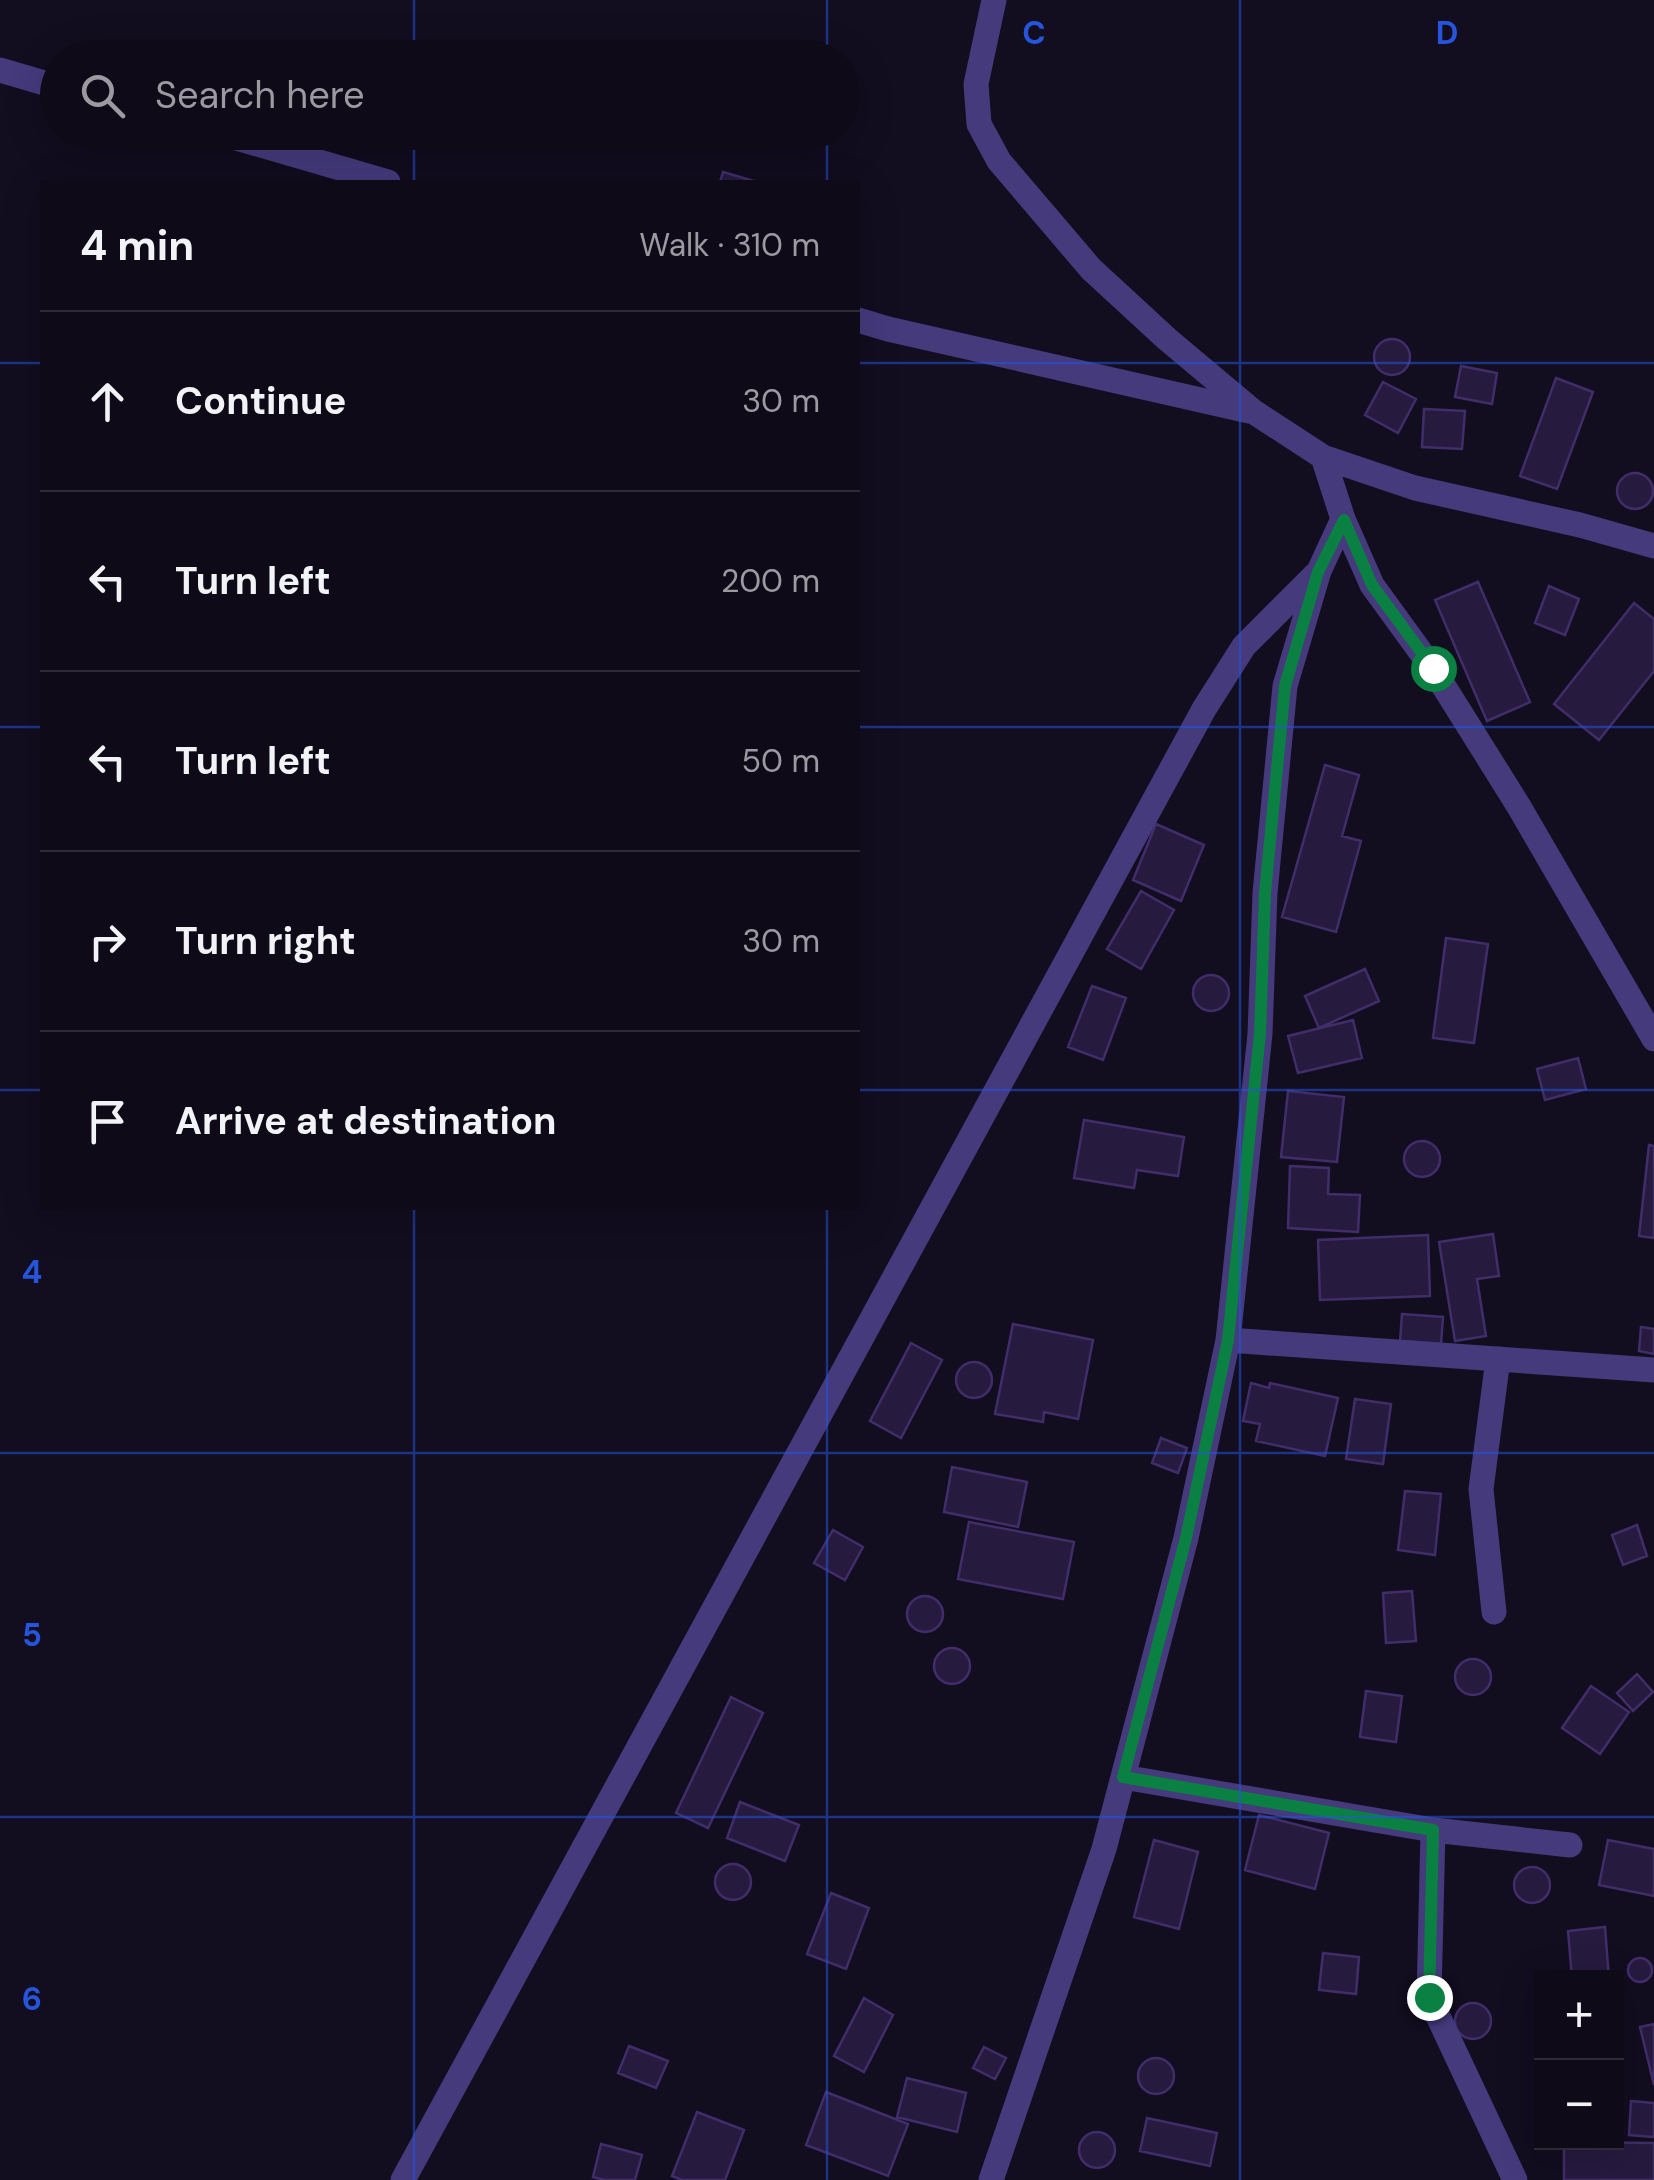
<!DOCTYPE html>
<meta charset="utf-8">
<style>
:root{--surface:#0e0a17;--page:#171320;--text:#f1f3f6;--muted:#9b9aa1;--line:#2e2b36}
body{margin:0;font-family:"DM Sans",sans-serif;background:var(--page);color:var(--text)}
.controls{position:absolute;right:30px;bottom:30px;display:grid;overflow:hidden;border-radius:0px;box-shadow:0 10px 40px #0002}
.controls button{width:90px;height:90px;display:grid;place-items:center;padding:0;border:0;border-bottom:2px solid var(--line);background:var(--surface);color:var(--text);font:50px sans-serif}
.stop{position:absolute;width:30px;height:30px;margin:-22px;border:8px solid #0b8043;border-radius:50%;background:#fff}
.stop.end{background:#0b8043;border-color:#fff;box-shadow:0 2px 10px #0008}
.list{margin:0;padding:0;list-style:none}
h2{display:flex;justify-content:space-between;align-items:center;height:130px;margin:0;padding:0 40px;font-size:42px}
h2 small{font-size:32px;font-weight:400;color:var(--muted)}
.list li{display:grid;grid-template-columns:65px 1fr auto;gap:30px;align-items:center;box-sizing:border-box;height:180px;padding:0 40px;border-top:2px solid var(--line)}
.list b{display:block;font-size:38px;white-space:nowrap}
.list em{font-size:32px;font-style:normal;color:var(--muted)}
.icon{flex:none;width:55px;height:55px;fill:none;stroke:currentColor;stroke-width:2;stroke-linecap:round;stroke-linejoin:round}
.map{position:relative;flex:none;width:1654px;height:2180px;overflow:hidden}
.search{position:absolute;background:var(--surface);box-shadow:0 10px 40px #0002;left:40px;top:40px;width:820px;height:110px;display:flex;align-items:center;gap:25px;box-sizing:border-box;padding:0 35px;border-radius:55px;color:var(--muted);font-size:38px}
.panel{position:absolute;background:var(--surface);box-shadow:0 10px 40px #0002;left:40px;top:180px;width:820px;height:1030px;border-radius:0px}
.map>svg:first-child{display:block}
.building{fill:#261a3f;stroke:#402d6a;stroke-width:2.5}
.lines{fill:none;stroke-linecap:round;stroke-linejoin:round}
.minor{stroke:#443a7c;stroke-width:25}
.route{stroke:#0b8043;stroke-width:12}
.grid{fill:none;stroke:#2654da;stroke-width:2.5;stroke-opacity:0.55}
.grid-label{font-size:32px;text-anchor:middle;font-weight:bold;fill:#2654da;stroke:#120d1f;stroke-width:9;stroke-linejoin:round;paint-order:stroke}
</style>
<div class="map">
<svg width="1654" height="2180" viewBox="0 0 1654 2180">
<rect width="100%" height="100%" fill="#120d1f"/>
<path class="building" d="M723 172 757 182H720Z
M1374 357a18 18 0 1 1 36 0a18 18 0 1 1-36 0Z
M1461 366 1497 373 1492 404 1455 397Z
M1556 378 1593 392 1557 489 1520 476Z
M1383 382 1416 399 1398 433 1365 415Z
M1424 409 1465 411 1462 449 1422 447Z
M1617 491a18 18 0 1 1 36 0a18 18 0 1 1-36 0Z
M1478 582 1530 702 1487 721 1435 600Z
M1549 586 1579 599 1565 635 1535 623Z
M1634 603 1654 619V671L1599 740 1554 704Z
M1325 765 1359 775 1342 836 1361 841 1336 932 1282 917Z
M1156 824 1204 845 1181 901 1133 880Z
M1141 891 1174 910 1141 969 1107 949Z
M1446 938 1488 944 1474 1043 1433 1038Z
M1365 969 1379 1001 1319 1028 1305 996Z
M1193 993a18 18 0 1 1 36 0a18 18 0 1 1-36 0Z
M1092 986 1126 998 1103 1060 1068 1047Z
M1353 1020 1362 1058 1298 1073 1288 1036Z
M1578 1058 1586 1089 1545 1100 1537 1069Z
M1288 1091 1344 1097 1337 1162 1281 1157Z
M1084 1120 1184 1137 1178 1176 1137 1170 1134 1188 1074 1178Z
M1404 1159a18 18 0 1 1 36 0a18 18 0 1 1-36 0Z
M1649 1145 1654 1146V1238L1639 1236Z
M1290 1166 1329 1168 1328 1194 1360 1195 1358 1232 1288 1228Z
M1493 1234 1499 1276 1477 1279 1486 1336 1455 1341 1439 1242Z
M1428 1235 1430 1296 1320 1300 1318 1240Z
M1402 1314 1443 1317 1441 1344 1400 1341Z
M1013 1324 1093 1340 1078 1419 1044 1412 1043 1422 995 1414Z
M1641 1327 1654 1329V1354L1639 1351Z
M911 1343 942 1360 901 1438 870 1421Z
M956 1380a18 18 0 1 1 36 0a18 18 0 1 1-36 0Z
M1251 1383 1269 1388 1270 1383 1338 1398 1325 1456 1256 1441 1260 1424 1243 1421Z
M1355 1399 1391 1404 1383 1464 1346 1459Z
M1161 1438 1187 1448 1178 1473 1152 1463Z
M952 1467 1027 1482 1018 1527 944 1512Z
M1405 1491 1441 1494 1435 1555 1398 1550Z
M969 1522 1074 1542 1063 1599 958 1579Z
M1637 1525 1647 1556 1623 1565 1612 1535Z
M833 1530 863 1547 845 1580 814 1563Z
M1412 1591 1416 1641 1386 1643 1383 1593Z
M907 1614a18 18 0 1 1 36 0a18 18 0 1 1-36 0Z
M934 1666a18 18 0 1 1 36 0a18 18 0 1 1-36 0Z
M1455 1677a18 18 0 1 1 36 0a18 18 0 1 1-36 0Z
M1637 1674 1653 1692 1633 1711 1617 1693Z
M1591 1686 1629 1712 1600 1754 1562 1728Z
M1366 1691 1402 1696 1396 1742 1360 1737Z
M731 1697 763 1713 708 1828 676 1813Z
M740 1802 799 1825 785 1861 727 1838Z
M1259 1815 1329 1833 1315 1889 1245 1870Z
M1154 1840 1198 1852 1179 1929 1134 1917Z
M1608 1840 1654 1849V1896L1599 1885Z
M715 1882a18 18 0 1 1 36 0a18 18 0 1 1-36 0Z
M1514 1885a18 18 0 1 1 36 0a18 18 0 1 1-36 0Z
M831 1893 869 1908 846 1969 807 1954Z
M1605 1927 1609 1978H1572L1568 1931Z
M1323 1953 1359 1957 1356 1994 1319 1990Z
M1628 1970a12 12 0 1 1 24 0a12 12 0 1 1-24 0Z
M864 1998 893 2015 864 2072 834 2056Z
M1455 2021a18 18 0 1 1 36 0a18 18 0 1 1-36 0Z
M1654 2024V2085L1640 2027Z
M629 2046 668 2061 656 2088 618 2073Z
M984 2047 1006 2058 995 2079 973 2068Z
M1138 2076a18 18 0 1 1 36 0a18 18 0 1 1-36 0Z
M907 2078 966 2093 957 2132 897 2117Z
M826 2092 908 2124 888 2176 806 2145Z
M1631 2101 1654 2103V2137L1629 2135Z
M697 2112 744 2130 725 2180H682L672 2176Z
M1147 2118 1217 2133 1210 2166 1140 2151Z
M1079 2150a18 18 0 1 1 36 0a18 18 0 1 1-36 0Z
M1564 2142 1654 2143V2180H1564Z
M601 2144 642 2155 635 2180H604L593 2177Z"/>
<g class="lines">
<path class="minor" d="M994 0 976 84 979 124 999 161 1091 269 1167 339 1254 412 1323 457 1415 488 1580 525 1654 546
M0 70 58 87
M216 132 388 182
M858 320 888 329 1249 411
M1323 457 1343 519 1372 585 1433 669 1518 805 1654 1039
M1228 1340 1654 1370
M1494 1612 1481 1489 1498 1359
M1123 1777 1433 1830 1570 1845
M1433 1830 1429 1997 1515 2180
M403 2180 1204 709 1244 646 1319 571
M991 2180 1104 1849 1186 1538 1228 1340 1260 1034 1265 893 1285 686 1319 571 1343 519"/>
</g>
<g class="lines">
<path class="route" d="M1429 1997 1433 1830 1123 1777 1186 1538 1228 1340 1260 1034 1265 893 1285 686 1318 572 1344 520 1372 585 1433 668"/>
</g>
<path class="grid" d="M414 0V58M827 0V58M1240 0V2180M414 132V182M827 132V182M0 363H42M858 363H1654M0 727H42M858 727H1654M0 1090H42M858 1090H1654M414 1208V2180M827 1208V2180M0 1453H1654M0 1817H1654"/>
<g class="grid-label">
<text x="1034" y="44">C</text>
<text x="1447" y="44">D</text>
<text x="32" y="1283">4</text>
<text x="32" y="1646">5</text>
<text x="32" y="2010">6</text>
</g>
</svg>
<div class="controls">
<button>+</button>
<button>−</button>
</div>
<div class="stop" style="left:1433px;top:668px"></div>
<div class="stop end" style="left:1429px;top:1997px"></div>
<div class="search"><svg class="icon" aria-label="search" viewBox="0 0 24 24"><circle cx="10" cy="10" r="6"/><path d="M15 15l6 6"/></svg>Search here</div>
<section class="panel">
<h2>4 min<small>Walk · 310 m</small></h2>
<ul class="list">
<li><svg class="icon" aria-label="ahead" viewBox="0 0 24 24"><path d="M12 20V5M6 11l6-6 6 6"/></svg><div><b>Continue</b></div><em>30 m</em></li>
<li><svg class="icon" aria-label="left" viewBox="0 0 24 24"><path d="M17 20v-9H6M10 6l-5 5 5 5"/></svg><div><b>Turn left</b></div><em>200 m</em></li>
<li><svg class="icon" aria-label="left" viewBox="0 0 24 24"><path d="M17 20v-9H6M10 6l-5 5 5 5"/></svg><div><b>Turn left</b></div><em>50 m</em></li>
<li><svg class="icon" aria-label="right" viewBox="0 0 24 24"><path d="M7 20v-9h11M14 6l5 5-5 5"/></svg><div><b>Turn right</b></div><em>30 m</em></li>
<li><svg class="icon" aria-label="arrive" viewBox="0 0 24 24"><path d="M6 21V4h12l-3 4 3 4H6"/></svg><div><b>Arrive at destination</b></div></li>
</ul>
</section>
</div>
